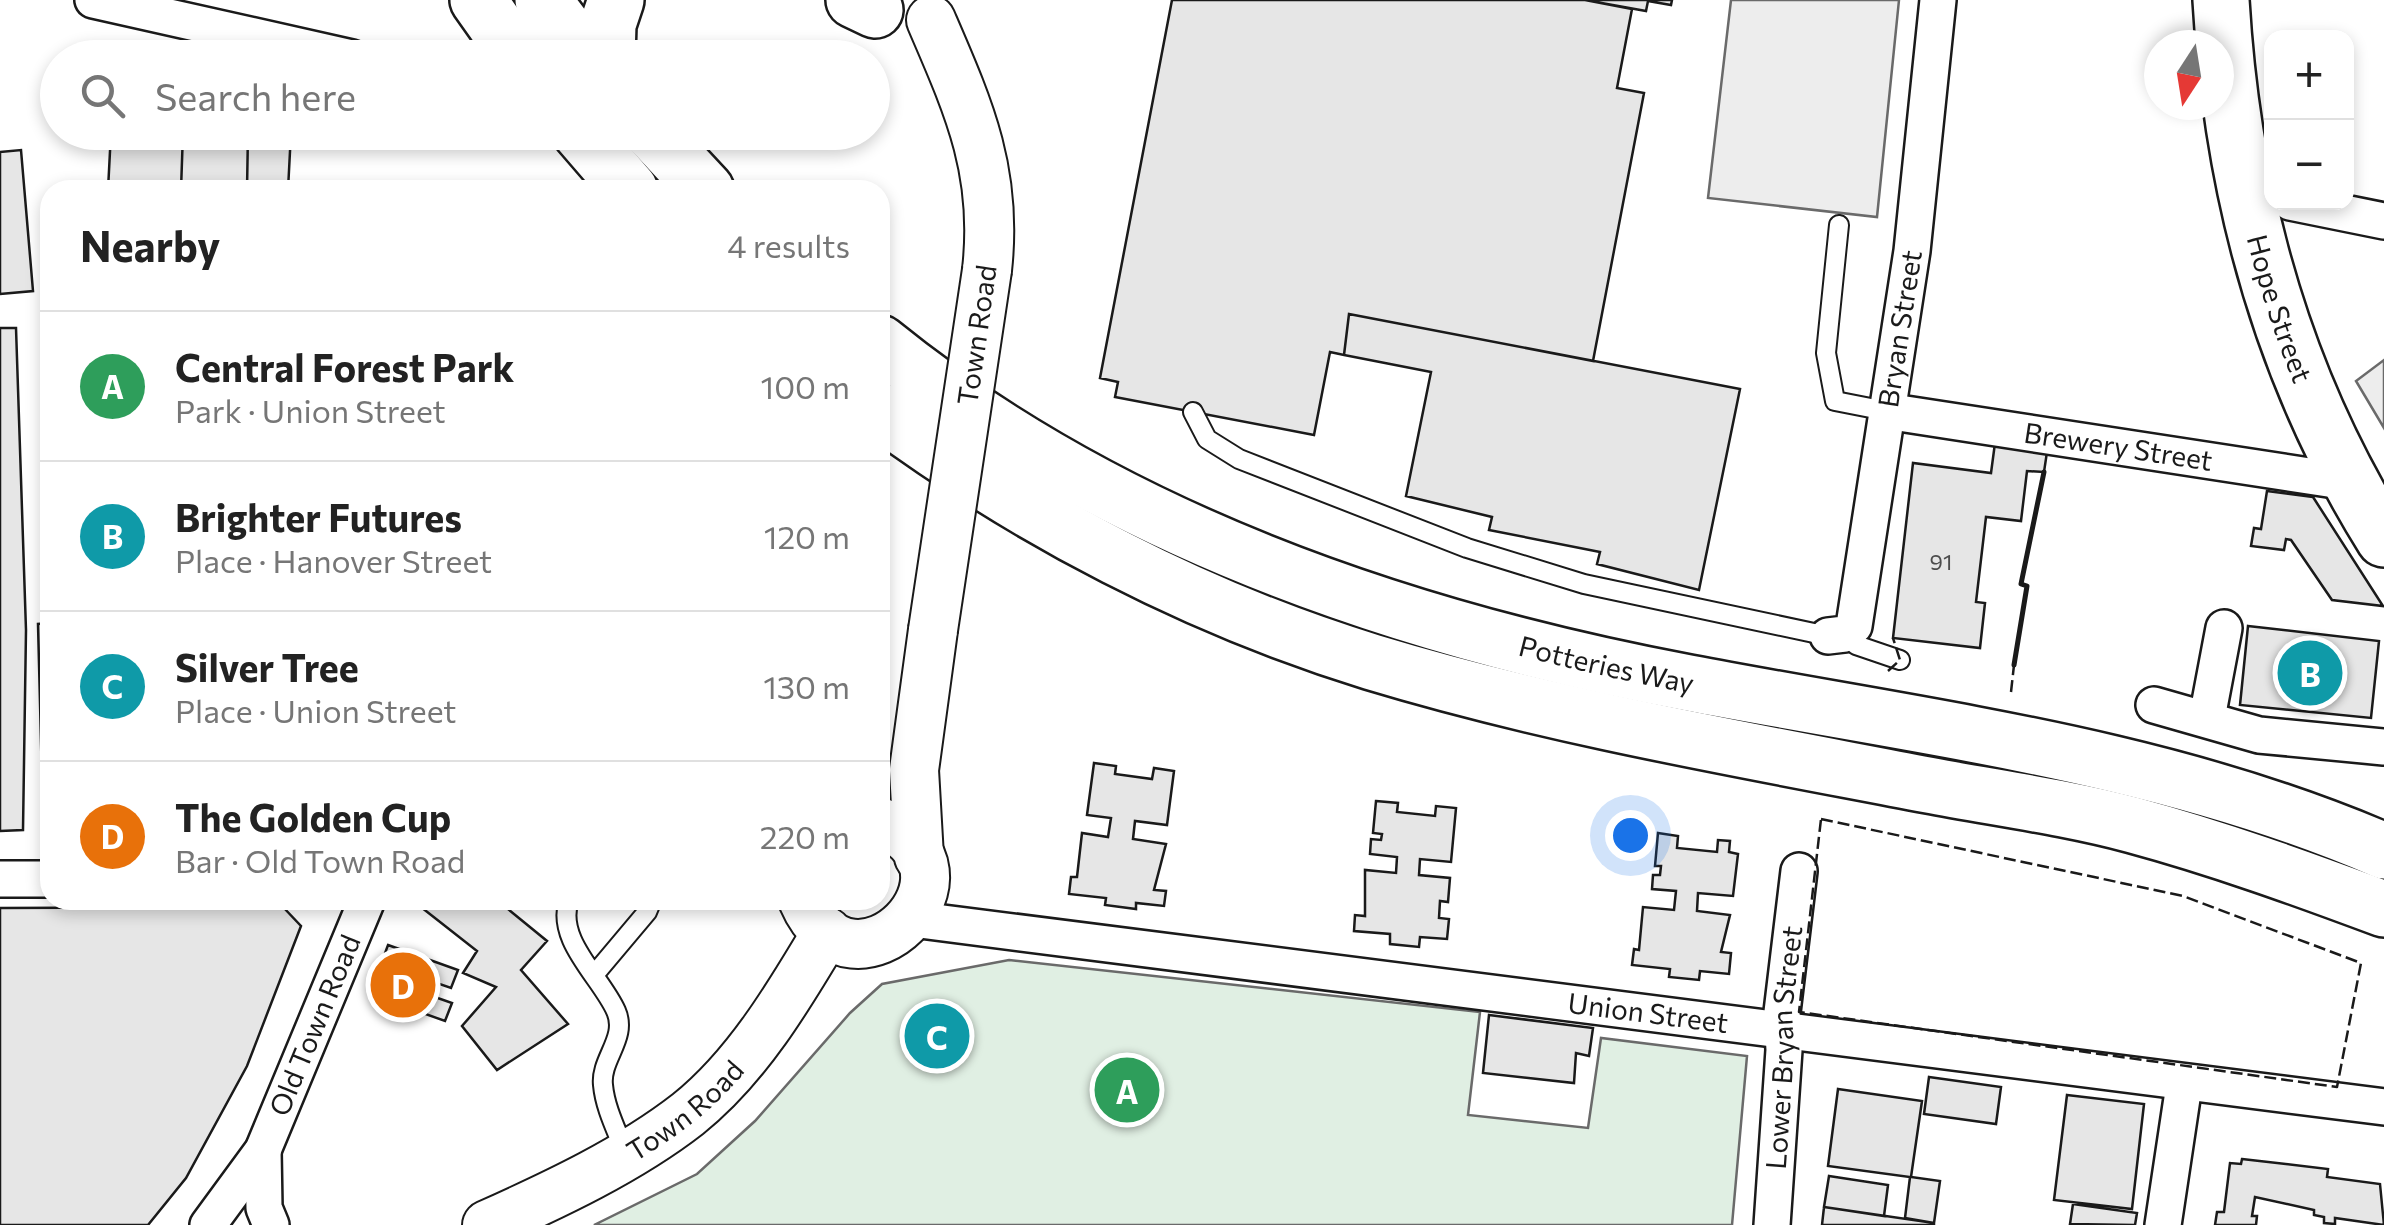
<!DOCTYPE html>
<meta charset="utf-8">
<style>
:root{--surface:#fff;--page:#f2f2f2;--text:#222;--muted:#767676;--line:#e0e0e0;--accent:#c62828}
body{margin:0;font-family:Commissioner,sans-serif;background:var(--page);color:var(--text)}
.controls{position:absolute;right:30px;top:30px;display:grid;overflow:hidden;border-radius:20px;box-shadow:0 5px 15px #0003}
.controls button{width:90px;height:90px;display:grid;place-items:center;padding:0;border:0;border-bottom:2px solid var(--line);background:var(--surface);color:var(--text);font:50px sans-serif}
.compass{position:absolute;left:2144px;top:30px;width:90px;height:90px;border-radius:50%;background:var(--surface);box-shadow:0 5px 15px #0003;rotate:192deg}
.you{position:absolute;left:1630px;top:835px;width:35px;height:35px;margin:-25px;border:8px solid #fff;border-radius:50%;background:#1a73e8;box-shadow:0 0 0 15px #1a73e833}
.badge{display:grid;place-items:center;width:65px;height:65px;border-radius:50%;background:var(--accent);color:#fff;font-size:32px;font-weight:700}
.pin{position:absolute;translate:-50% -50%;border:5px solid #fff;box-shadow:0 2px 10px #0006}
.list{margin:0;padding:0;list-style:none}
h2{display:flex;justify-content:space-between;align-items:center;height:130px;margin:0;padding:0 40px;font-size:42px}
h2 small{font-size:32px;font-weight:400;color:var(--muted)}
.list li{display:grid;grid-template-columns:65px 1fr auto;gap:30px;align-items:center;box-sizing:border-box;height:150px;padding:0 40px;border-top:2px solid var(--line)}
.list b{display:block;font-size:38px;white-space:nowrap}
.list p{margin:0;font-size:32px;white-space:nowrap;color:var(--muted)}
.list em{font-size:32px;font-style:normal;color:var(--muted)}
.icon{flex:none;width:55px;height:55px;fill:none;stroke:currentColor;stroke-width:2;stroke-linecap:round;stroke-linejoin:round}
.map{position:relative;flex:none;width:2384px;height:1225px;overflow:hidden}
.search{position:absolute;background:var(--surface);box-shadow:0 5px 15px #0003;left:40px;top:40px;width:850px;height:110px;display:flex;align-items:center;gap:25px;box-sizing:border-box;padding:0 35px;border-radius:55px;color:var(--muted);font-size:38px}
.panel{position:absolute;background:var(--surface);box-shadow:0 5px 15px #0003;left:40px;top:180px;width:850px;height:730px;border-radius:30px}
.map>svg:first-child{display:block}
.green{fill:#e0efe3;stroke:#6a6a6a;stroke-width:2.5}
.parking{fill:#ededed;stroke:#6a6a6a;stroke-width:2.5}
.building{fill:#e6e6e6;stroke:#1a1a1a;stroke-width:2.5}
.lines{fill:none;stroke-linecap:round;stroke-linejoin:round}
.service-casing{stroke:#1a1a1a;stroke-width:22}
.minor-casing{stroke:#1a1a1a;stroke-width:40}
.secondary-casing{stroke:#1a1a1a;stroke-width:52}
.primary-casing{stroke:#1a1a1a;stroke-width:60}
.trunk-casing{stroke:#1a1a1a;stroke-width:60}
.service{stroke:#fff;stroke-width:18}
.minor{stroke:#fff;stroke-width:35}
.secondary{stroke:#fff;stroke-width:48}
.primary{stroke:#fff;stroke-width:55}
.trunk{stroke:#fff;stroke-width:55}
.secondary-bridge-casing{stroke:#1a1a1a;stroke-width:52;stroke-linecap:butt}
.secondary-bridge{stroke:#fff;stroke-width:48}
.fence{stroke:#1a1a1a;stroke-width:2.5;stroke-dasharray:12 5;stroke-linecap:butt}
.wall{stroke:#1a1a1a;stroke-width:5}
.labels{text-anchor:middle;stroke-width:8;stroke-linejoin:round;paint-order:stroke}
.number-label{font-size:22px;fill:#4d4d4d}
.street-label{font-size:28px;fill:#1a1a1a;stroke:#fff}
</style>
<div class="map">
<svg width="2384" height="1225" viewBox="0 0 2384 1225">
<rect width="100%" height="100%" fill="#fff"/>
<path class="green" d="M1009 960 1480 1012 1468 1115 1588 1128 1601 1038 1747 1056 1732 1225H594L697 1174 755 1121 850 1013 882 984Z"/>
<path class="parking" d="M1731 0H1899L1877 217 1708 198Z
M2384 360V428L2356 381Z"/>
<path class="building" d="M1172 0H1585L1632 9 1617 88 1644 93 1593 361 1349 314 1344 355 1330 352 1314 435 1115 397 1118 382 1100 378Z
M1585 0H1672L1671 5 1648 1 1646 11Z
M111 132H183L181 190H108Z
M183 132H248L247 190H181Z
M248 132H291L288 190H247Z
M21 150 33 291 0 294V152Z
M1349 314 1740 389 1699 590 1597 564 1600 552 1489 530 1492 517 1406 496 1431 372 1344 355Z
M0 328H16L26 630 23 830 0 831Z
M1995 443 2047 452 2044 472 2027 471 2021 521 1986 517 1976 602 1985 603 1980 648 1893 638 1913 463 1991 473Z
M2267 491 2313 497 2383 606 2332 600 2291 540 2286 539 2284 550 2251 546 2254 528 2261 529Z
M50 623V781H42L38 624Z
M2248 626 2379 641 2371 718 2240 705Z
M1094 763 1116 766 1115 774 1152 779 1154 768 1174 771 1167 825 1135 821 1133 839 1166 844 1154 890 1166 891 1164 906 1136 903V909L1105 905 1106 898 1069 894 1071 877H1077L1082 833 1108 837 1111 818 1087 815Z
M1376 801 1398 803 1397 812 1435 816 1436 806 1456 808 1451 862 1420 859 1419 875 1450 878 1448 902 1440 901 1439 918 1449 919 1447 939 1420 937 1419 947 1390 944V934L1354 931 1355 915 1365 916V870L1396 873 1397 857 1370 854 1371 839 1381 840 1382 834 1373 833Z
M1658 833 1678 836 1677 848 1717 852 1718 840 1730 841 1729 852 1738 854 1733 896 1698 893 1697 911 1730 915 1721 952 1731 953 1729 974 1700 971 1699 980 1669 977 1670 969 1632 965 1634 949 1639 950 1643 907 1674 910 1676 891 1652 889 1653 875H1660L1661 866H1655Z
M412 900H497L547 941 521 970 568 1024 497 1070 462 1026 496 987 463 973 477 951Z
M283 907 301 926 247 1066 186 1178 148 1225H0V908Z
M388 945 458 970 451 988 434 982 429 995 452 1003 445 1021 370 994Z
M1489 1015 1593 1028 1589 1056 1576 1053 1574 1083 1483 1073Z
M1929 1077 2001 1087 1996 1124 1924 1114Z
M1838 1089 1922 1101 1911 1177 1940 1181 1934 1223 1905 1218 1910 1177 1828 1166Z
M2067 1095 2144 1104 2132 1209 2054 1200Z
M2242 1159 2328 1169 2327 1177 2380 1184 2384 1225 2335 1218V1224L2324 1223V1217L2314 1215V1210L2255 1197 2252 1216H2257L2256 1225H2215L2217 1212H2224L2230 1163 2241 1164Z
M1829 1176 1888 1185 1884 1216 1824 1207Z
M2073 1204 2137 1213 2135 1225 2070 1224Z
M1824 1207 1934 1223V1225H1822Z"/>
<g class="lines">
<defs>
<path id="service" d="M1839 225 1826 353 1835 401 1886 411
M1193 412 1207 439 1239 459 1467 548 1584 584 1828 636
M1845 634 1856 645 1900 660
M569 900C555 940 601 977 616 1011 628 1038 600 1059 603 1085 605 1108 617 1131 625 1152
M594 975 647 912 652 900"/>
<g id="minor">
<path d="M93 0 352 58"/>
<path d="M2290 202 2384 221"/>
<path id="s1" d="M1886 411 2348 482"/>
<path id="s2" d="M1828 636 1845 634 1854 626 1912 251 1938 0"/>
<path d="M2154 705 2259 735 2384 747"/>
<path d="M2207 718 2224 628"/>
<path d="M0 879H50"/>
<path id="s3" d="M912 919 2384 1107"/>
<path d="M263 1150 264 1208 271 1225"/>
<path id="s4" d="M208 1225 263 1150 367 900"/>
<path id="s5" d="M1772 1225 1784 1050 1782 1012 1799 871"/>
<path d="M2163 1225 2184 1085"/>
</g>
<g id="secondary">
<path d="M931 20C969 108 998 172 987 270"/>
<path d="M919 857 914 770 933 630"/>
<path d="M803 900C853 1016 998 871 880 822"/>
<path id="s6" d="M487 1225C554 1195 629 1160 688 1114 747 1067 789 996 827 932"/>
</g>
<g id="primary">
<path id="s7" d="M2221 0C2232 191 2282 376 2384 539"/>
</g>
<g id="trunk">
<path d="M478 0 519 58"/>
<path d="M543 0 587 58"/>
<path d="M854 0 875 10"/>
<path d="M607 58 608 24 616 0"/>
<path d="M580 132 630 190"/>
<path d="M652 132 706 190"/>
<path id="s8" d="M880 343C1108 528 1403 629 1689 683 1924 728 2162 755 2384 851"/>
<path d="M880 411C1028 520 1196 608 1372 662 1554 717 1741 749 1928 785 1996 798 2066 807 2133 825 2218 848 2301 878 2384 909"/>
</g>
</defs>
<use href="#service" class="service-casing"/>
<use href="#minor" class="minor-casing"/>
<use href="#secondary" class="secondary-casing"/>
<use href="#primary" class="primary-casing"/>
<use href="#trunk" class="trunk-casing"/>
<use href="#service" class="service"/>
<use href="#minor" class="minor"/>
<use href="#secondary" class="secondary"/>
<use href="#primary" class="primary"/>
<use href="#trunk" class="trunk"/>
<defs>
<path id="secondary-bridge" d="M933 630 987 270"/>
</defs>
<use href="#secondary-bridge" class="secondary-bridge-casing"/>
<use href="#secondary-bridge" class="secondary-bridge"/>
<path class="fence" d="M1888 671 1900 660 1893 638
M2011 692 2014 665
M1821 819 2183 896 2361 963 2337 1087 1799 1012Z"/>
<path class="wall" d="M2014 665 2027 586 2021 584 2044 472"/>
</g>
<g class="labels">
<g class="number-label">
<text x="1941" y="570">91</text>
</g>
<g class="street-label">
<text dy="10" stroke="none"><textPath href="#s7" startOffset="315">Hope Street</textPath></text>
<text dy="10" stroke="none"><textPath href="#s2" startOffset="330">Bryan Street</textPath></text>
<text transform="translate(977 335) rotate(-82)" y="10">Town Road</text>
<text dy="10" stroke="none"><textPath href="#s1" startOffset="235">Brewery Street</textPath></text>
<text dy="10" stroke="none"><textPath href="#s8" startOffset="802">Potteries Way</textPath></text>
<text dy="10" stroke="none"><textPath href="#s3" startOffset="742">Union Street</textPath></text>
<text dy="10" stroke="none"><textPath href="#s4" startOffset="228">Old Town Road</textPath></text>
<text dy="10" stroke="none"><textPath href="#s5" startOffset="178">Lower Bryan Street</textPath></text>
<text dy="10" stroke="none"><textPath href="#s6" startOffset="230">Town Road</textPath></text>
</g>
</g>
</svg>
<div class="controls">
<button>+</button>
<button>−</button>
</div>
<svg class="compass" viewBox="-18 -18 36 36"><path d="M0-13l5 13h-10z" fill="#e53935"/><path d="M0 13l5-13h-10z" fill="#767676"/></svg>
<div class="you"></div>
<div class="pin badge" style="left:1127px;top:1090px;background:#2e9e5b">A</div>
<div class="pin badge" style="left:2310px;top:673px;background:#0f9aa8">B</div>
<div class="pin badge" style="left:937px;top:1036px;background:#0f9aa8">C</div>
<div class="pin badge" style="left:403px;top:985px;background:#e8710a">D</div>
<div class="search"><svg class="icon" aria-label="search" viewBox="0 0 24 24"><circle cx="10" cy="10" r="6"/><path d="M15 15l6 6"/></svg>Search here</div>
<section class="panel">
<h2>Nearby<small>4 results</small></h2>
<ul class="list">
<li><span class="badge" style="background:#2e9e5b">A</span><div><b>Central Forest Park</b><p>Park · Union Street</p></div><em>100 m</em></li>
<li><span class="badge" style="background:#0f9aa8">B</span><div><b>Brighter Futures</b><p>Place · Hanover Street</p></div><em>120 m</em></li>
<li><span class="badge" style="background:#0f9aa8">C</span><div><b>Silver Tree</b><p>Place · Union Street</p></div><em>130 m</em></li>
<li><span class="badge" style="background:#e8710a">D</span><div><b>The Golden Cup</b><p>Bar · Old Town Road</p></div><em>220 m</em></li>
</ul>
</section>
</div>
